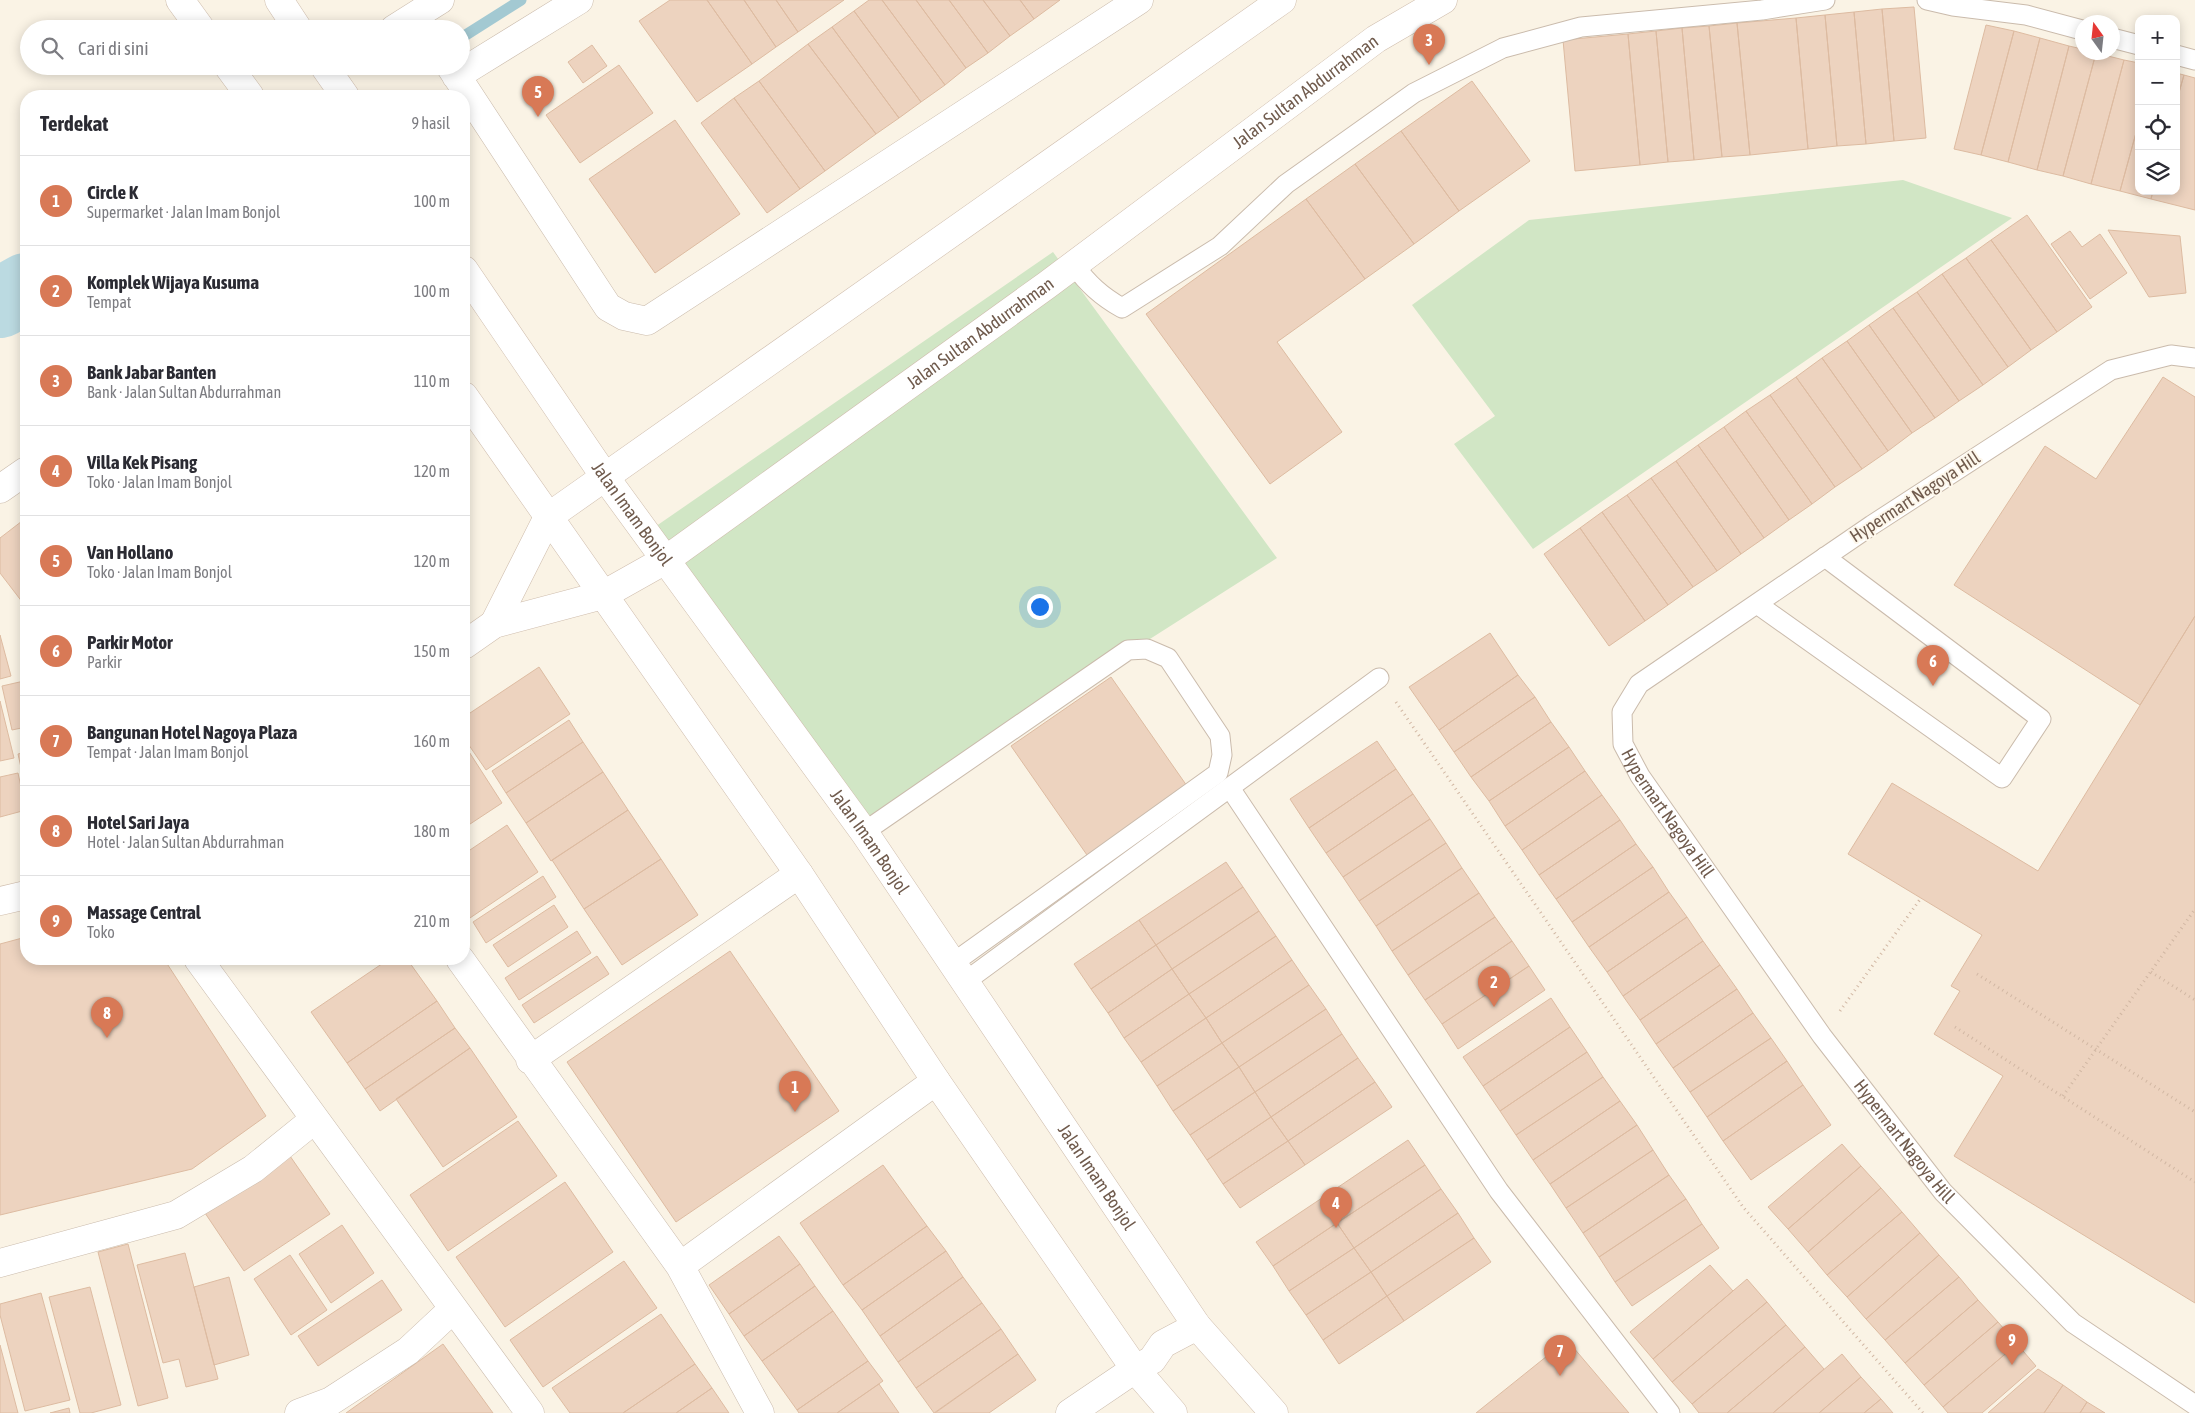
<!DOCTYPE html>
<html lang="id">
<meta charset="utf-8">
<style>
:root{--surface:#fff;--page:#f7f7f7;--text:#2b2b33;--muted:#7c7c81;--line:#e1e1e2;--accent:#d87956}
body{margin:0;font-family:"Asap Condensed",sans-serif;background:var(--page);color:var(--text)}
.controls{position:absolute;right:15px;top:15px;display:grid;overflow:hidden;border-radius:10px;box-shadow:0 2px 12px #0003}
.controls button{width:45px;height:45px;display:grid;place-items:center;padding:0;border:0;border-bottom:1px solid var(--line);background:var(--surface);color:var(--text);font:25px sans-serif}
.compass{position:absolute;left:2075px;top:15px;width:45px;height:45px;border-radius:50%;background:var(--surface);box-shadow:0 2px 12px #0003;rotate:345deg}
.you{position:absolute;left:1039px;top:606px;width:18px;height:18px;margin:-12px;border:4px solid #fff;border-radius:50%;background:#1a73e8;box-shadow:0 0 0 8px #1a73e833}
.badge{display:grid;place-items:center;width:32px;height:32px;border-radius:50%;background:var(--accent);color:#fff;font-size:16px;font-weight:700}
.pin{position:absolute;translate:-50% -41px;filter:drop-shadow(0 1px 2px #0008)}
.pin::after{content:'';position:absolute;top:26px;width:18px;height:15px;background:inherit;clip-path:polygon(0 0,100% 0,50% 100%)}
.list{margin:0;padding:0;list-style:none}
h2{display:flex;justify-content:space-between;align-items:center;height:65px;margin:0;padding:0 20px;font-size:21px}
h2 small{font-size:16px;font-weight:400;color:var(--muted)}
.list li{display:grid;grid-template-columns:32px 1fr auto;gap:15px;align-items:center;box-sizing:border-box;height:90px;padding:0 20px;border-top:1px solid var(--line)}
.list b{display:block;font-size:19px;white-space:nowrap}
.list p{margin:0;font-size:16px;white-space:nowrap;color:var(--muted)}
.list em{font-size:16px;font-style:normal;color:var(--muted)}
.icon{flex:none;width:28px;height:28px;fill:none;stroke:currentColor;stroke-width:2;stroke-linecap:round;stroke-linejoin:round}
.map{position:relative;flex:none;width:2195px;height:1413px;overflow:hidden}
.search{position:absolute;background:var(--surface);box-shadow:0 2px 12px #0003;left:20px;top:20px;width:450px;height:55px;display:flex;align-items:center;gap:12px;box-sizing:border-box;padding:0 18px;border-radius:28px;color:var(--muted);font-size:19px}
.panel{position:absolute;background:var(--surface);box-shadow:0 2px 12px #0003;left:20px;top:90px;width:450px;height:875px;border-radius:20px}
.map>svg:first-child{display:block}
.green{fill:#d1e6c5}
.lines{fill:none;stroke-linecap:round;stroke-linejoin:round}
.stream{stroke:#a3c9d2;stroke-width:11}
.river{stroke:#bbdae1;stroke-width:70}
.building{fill:#edd3bf;stroke:#ddbba1}
.lane-casing{stroke:#cabbac;stroke-width:21}
.street-casing{stroke:#cabbac;stroke-width:29}
.secondary-casing{stroke:#cfbdad;stroke-width:29}
.path{stroke:#d1b7a3;stroke-width:3;stroke-dasharray:1 4;stroke-linecap:butt}
.lane{stroke:#fff;stroke-width:19}
.street{stroke:#fff;stroke-width:28}
.secondary{stroke:#fff;stroke-width:28}
.labels{text-anchor:middle;stroke-width:4;stroke-linejoin:round;paint-order:stroke}
.street-label{font-size:18px;fill:#705b4d;stroke:#fdf7eb}
</style>
<div class="map">
<svg width="2195" height="1413" viewBox="0 0 2195 1413">
<rect width="100%" height="100%" fill="#faf3e5"/>
<path class="green" d="M1903 180 2012 218 1533 549 1454 444 1495 416 1412 305 1529 220Z
M1053 252 1277 558 867 819 649 531Z"/>
<g class="lines">
<path class="stream" d="M461 38 521 0"/>
<path class="river" d="M0 303 26 288"/>
</g>
<path class="building" d="M670 0H707L752 64 697 102 639 21Z
M707 0H744L776 47 752 64Z
M744 0H776L798 32 776 47Z
M776 0H844L798 32Z
M869 0H882L945 85 921 102 854 11Z
M882 0H916L966 68 945 85Z
M916 0H949L988 53 966 68Z
M949 0H983L1010 36 988 53Z
M983 0H1020L1034 19 1010 36Z
M1020 0H1060L1034 19Z
M1914 7 1926 138 1894 141 1882 9Z
M1882 9 1894 141 1866 144 1854 12Z
M854 11 921 102 899 118 832 27Z
M1854 12 1866 144 1837 146 1825 15Z
M1825 15 1837 146 1808 149 1796 18Z
M1796 18 1808 149 1750 155 1737 23Z
M1737 23 1750 155 1722 157 1709 26Z
M1986 25 2014 31 1981 155 1954 149Z
M1709 26 1722 157 1694 160 1682 28Z
M832 27 899 118 876 134 808 44Z
M1682 28 1694 160 1668 162 1656 31Z
M1656 31 1668 162 1640 165 1628 34Z
M2014 31 2040 38 2008 162 1981 155Z
M1628 34 1640 165 1575 171 1563 40Z
M2040 38 2069 46 2037 170 2008 162Z
M808 44 876 134 825 171 759 81Z
M592 45 607 66 583 83 568 62Z
M2069 46 2082 49V52L2096 53 2063 176 2037 170Z
M2096 53 2124 60 2091 184 2063 176Z
M2124 60 2139 63V122L2120 191 2091 184Z
M619 65 653 113 580 163 546 115Z
M2176 73 2184 75 2176 103Z
M2184 75 2195 78V210L2151 199 2153 191H2176V103Z
M759 81 825 171 800 189 734 98Z
M1472 81 1530 161 1459 211 1401 131Z
M734 98 800 189 767 213 701 123Z
M675 120 740 214 655 273 589 179Z
M2139 122V191H2153L2151 199 2120 191Z
M1401 131 1459 211 1414 244 1355 164Z
M1355 164 1414 244 1365 279 1306 199Z
M1306 199 1365 279 1277 342 1342 432 1270 484 1146 314Z
M2027 215 2092 307 2057 332 1991 240Z
M2108 230 2180 236 2186 293 2149 297Z
M2070 231 2082 247 2100 234 2127 273 2090 299 2051 244Z
M1991 240 2057 332 2031 350 1966 258Z
M1966 258 2031 350 2008 367 1942 274Z
M1942 274 2008 367 1983 385 1917 292Z
M1917 292 1983 385 1959 401 1893 308Z
M1893 308 1959 401 1935 418 1869 325Z
M1869 325 1935 418 1912 433 1847 341Z
M1847 341 1912 433 1888 451 1822 358Z
M1822 358 1888 451 1862 469 1796 377Z
M1796 377 1862 469 1835 487 1770 395Z
M2163 377 2195 397V616L2140 705 1954 585 2045 446 2096 479Z
M1770 395 1835 487 1812 504 1746 411Z
M1746 411 1812 504 1789 520 1724 427Z
M1724 427 1789 520 1764 538 1698 445Z
M1698 445 1764 538 1741 554 1676 461Z
M1676 461 1741 554 1717 571 1651 478Z
M1651 478 1717 571 1693 587 1627 495Z
M1627 495 1693 587 1668 605 1602 512Z
M1602 512 1668 605 1645 621 1580 528Z
M26 518V607L0 573V538Z
M1580 528 1645 621 1609 646 1544 554Z
M2195 616V1303L1954 1156 2003 1076 1934 1034 1960 991 1951 986 1982 935 1848 854 1892 783 2038 871Z
M1490 633 1518 675 1439 730 1409 687Z
M0 635 11 676 0 679Z
M539 667 570 714 486 770 464 738V717Z
M1518 675 1535 697 1454 752 1439 730Z
M1111 677 1187 786 1087 855 1011 746Z
M24 681 26 727 12 730 2 686Z
M1535 697 1551 722 1471 777 1454 752Z
M0 701 14 758 0 761Z
M569 720 583 742 506 793 492 771Z
M1551 722 1569 747 1489 801 1471 777Z
M1377 741 1396 769 1309 828 1290 799Z
M583 742 603 772 526 823 506 793Z
M464 744 502 803 464 828Z
M1569 747 1585 771 1505 826 1489 801Z
M26 752V790L18 754Z
M1396 769 1413 794 1326 853 1309 828Z
M1585 771 1602 795 1522 850 1505 826Z
M603 772 628 810 551 861 526 823Z
M18 773 26 810 0 817V777Z
M1413 794 1430 819 1343 877 1326 853Z
M1602 795 1620 820 1539 875 1522 850Z
M628 810 661 859 584 909 552 860Z
M1430 819 1446 843 1359 901 1343 877Z
M1620 820 1636 844 1556 899 1539 875Z
M507 825 538 872 464 922V854Z
M1446 843 1462 868 1376 926 1359 901Z
M1636 844 1653 867 1572 922 1556 899Z
M661 859 698 915 622 965 584 909Z
M1226 862 1243 887 1156 945 1139 920Z
M1653 867 1669 892 1589 947 1572 922Z
M1462 868 1479 893 1392 951 1376 926Z
M543 876 556 897 486 943 473 922Z
M1243 887 1259 911 1172 969 1156 945Z
M1669 892 1687 917 1607 972 1589 947Z
M1479 893 1495 917 1408 975 1392 951Z
M554 905 568 927 508 967 493 945Z
M1259 911 1276 936 1189 994 1172 969Z
M1495 917 1512 941 1425 1000 1408 975Z
M1687 917 1703 941 1623 996 1607 972Z
M1139 920 1156 945 1091 989 1074 964Z
M577 931 591 953 519 1000 505 978Z
M1276 936 1292 960 1206 1018 1189 994Z
M26 937V959H164L266 1116 192 1169 0 1215V944Z
M1512 941 1529 966 1442 1024 1425 1000Z
M1703 941 1720 965 1640 1020 1623 996Z
M1156 945 1172 969 1108 1013 1091 989Z
M730 951 839 1111 676 1222 567 1062Z
M597 956 609 974 534 1023 522 1005Z
M389 959H407L437 1001 347 1063 311 1012Z
M1292 960 1309 985 1222 1043 1206 1018Z
M1720 965 1737 989 1656 1044 1640 1020Z
M1529 966 1545 990 1458 1049 1442 1024Z
M1172 969 1189 994 1124 1038 1108 1013Z
M1309 985 1326 1009 1239 1067 1222 1043Z
M1737 989 1753 1013 1673 1068 1656 1044Z
M1189 994 1206 1018 1141 1062 1124 1038Z
M1551 998 1570 1027 1483 1086 1463 1057Z
M437 1001 455 1028 365 1089 347 1063Z
M1326 1009 1342 1034 1255 1092 1239 1067Z
M1753 1013 1771 1038 1690 1092 1673 1068Z
M1206 1018 1222 1043 1157 1086 1141 1062Z
M1570 1027 1587 1052 1500 1111 1483 1086Z
M455 1028 470 1048 380 1111 365 1089Z
M1342 1034 1358 1058 1271 1117 1255 1092Z
M1771 1038 1787 1061 1707 1117 1690 1092Z
M1222 1043 1239 1067 1173 1111 1157 1086Z
M470 1048 517 1117 443 1167 396 1099Z
M1587 1052 1603 1077 1516 1135 1500 1111Z
M1358 1058 1375 1082 1288 1141 1271 1117Z
M1787 1061 1803 1085 1723 1141 1707 1117Z
M1239 1067 1255 1092 1190 1135 1173 1111Z
M1603 1077 1620 1101 1533 1160 1516 1135Z
M1375 1082 1392 1107 1305 1165 1288 1141Z
M1803 1085 1831 1125 1751 1180 1723 1141Z
M1255 1092 1271 1117 1207 1160 1190 1135Z
M1620 1101 1637 1125 1550 1184 1533 1160Z
M1271 1117 1288 1141 1223 1184 1207 1160Z
M518 1121 557 1176 448 1251 410 1195Z
M1637 1125 1653 1150 1566 1208 1550 1184Z
M1408 1140 1425 1165 1337 1223 1322 1198Z
M1288 1141 1305 1165 1240 1208 1223 1184Z
M1842 1144 1861 1166 1788 1229 1768 1207Z
M1653 1150 1669 1175 1583 1233 1566 1208Z
M290 1156 330 1214 244 1271 205 1213Z
M883 1165 927 1226 843 1285 800 1223Z
M1425 1165 1441 1189 1354 1248 1337 1223Z
M1861 1166 1881 1188 1808 1252 1788 1229Z
M1669 1175 1686 1199 1599 1257 1583 1233Z
M565 1182 613 1252 505 1327 456 1257Z
M1881 1188 1902 1212 1827 1275 1808 1252Z
M1441 1189 1458 1213 1371 1272 1354 1248Z
M1322 1198 1337 1223 1273 1266 1256 1242Z
M1686 1199 1702 1224 1615 1282 1599 1257Z
M1902 1212 1920 1233 1847 1297 1827 1275Z
M1458 1213 1474 1238 1387 1296 1371 1272Z
M1337 1223 1354 1248 1289 1291 1273 1266Z
M1702 1224 1719 1248 1632 1306 1615 1282Z
M342 1225 374 1273 331 1303 299 1254Z
M927 1226 946 1251 862 1310 843 1285Z
M1920 1233 1939 1255 1866 1319 1847 1297Z
M779 1236 800 1264 729 1314 709 1285Z
M1474 1238 1491 1262 1404 1321 1387 1296Z
M128 1244 168 1398 138 1406 98 1252Z
M1354 1248 1371 1272 1306 1315 1289 1291Z
M946 1251 963 1277 880 1336 862 1310Z
M185 1253 218 1379 186 1387 179 1359 163 1363 137 1265Z
M290 1255 327 1310 291 1335 254 1279Z
M1939 1255 1959 1277 1885 1340 1866 1319Z
M624 1261 657 1308 543 1387 510 1340Z
M800 1264 815 1286 744 1336 729 1314Z
M1710 1265 1733 1291 1653 1359 1630 1332Z
M1371 1272 1387 1296 1323 1340 1306 1315Z
M229 1277 249 1355 214 1365 194 1287Z
M963 1277 982 1303 898 1362 880 1336Z
M1959 1277 1978 1300 1905 1363 1885 1340Z
M1747 1279 1767 1302 1672 1382 1653 1359Z
M382 1280 402 1310 318 1366 298 1336Z
M815 1286 833 1311 762 1361 744 1336Z
M90 1287 121 1405 91 1413H80L49 1297Z
M41 1293 70 1400 25 1411 0 1315V1304Z
M1387 1296 1404 1321 1339 1364 1323 1340Z
M1978 1300 1998 1322 1924 1385 1905 1363Z
M1767 1302 1786 1325 1692 1404 1672 1382Z
M982 1303 1001 1329 916 1388 898 1362Z
M833 1311 868 1361 797 1410 762 1361Z
M661 1314 695 1364 623 1413H570L552 1388Z
M1998 1322 2017 1344 1943 1407 1924 1385Z
M1786 1325 1805 1347 1727 1413H1699L1692 1404Z
M1001 1329 1018 1354 934 1413 916 1388Z
M1567 1340 1629 1413H1476Z
M443 1344 493 1413H346Z
M2017 1344 2036 1366 1982 1413H1948L1943 1407Z
M0 1345 18 1413H0Z
M1805 1347 1824 1369 1773 1413H1727Z
M1018 1354 1036 1380 989 1413H935Z
M1842 1354 1861 1377 1819 1413H1773Z
M868 1361 883 1381 837 1413H799L797 1410Z
M695 1364 712 1388 676 1413H623Z
M2038 1369 2063 1385 2044 1413H1988Z
M1861 1377 1881 1399 1864 1413H1819Z
M879 1384 899 1413H837Z
M2063 1385 2087 1402 2080 1413H2044Z
M712 1388 729 1413H676Z
M1881 1399 1893 1413H1864Z
M2087 1402 2105 1413H2080Z
M69 1408 70 1413H50Z"/>
<g class="lines">
<defs>
<g id="lane">
<path d="M1927 0 1953 6 2026 15 2082 30"/>
<path d="M2112 38 2139 45"/>
<path d="M2176 55 2195 60"/>
<path d="M1074 265C1088 284 1101 296 1122 308L1220 246 1286 184 1414 93 1503 48 1581 27 1762 10 1825 0"/>
<path id="s1" d="M2195 358 2171 355 2111 370 1872 525 1639 684 1622 712 1623 744 1640 776 1822 1036 1943 1192 2073 1323 2195 1405"/>
<path d="M1757 604 2002 778 2041 719 1825 557"/>
<path d="M1230 788 1499 1191 1670 1413"/>
<path d="M864 832 1128 650 1147 649 1168 658 1220 736 1222 755 1218 773 953 963"/>
<path d="M966 981 1379 678"/>
</g>
<path id="street" d="M394 29 440 0
M450 66 608 307 624 316 647 321 1139 0
M456 76 579 0
M0 489 26 471
M198 959 530 1413
M460 959 680 1266 760 1413
M530 1060 799 874
M0 1263 176 1215 253 1169 315 1119
M680 1266 936 1081
M299 1413 331 1401 408 1351 453 1309
M1070 1413 1135 1369"/>
<g id="secondary">
<path d="M180 0 201 29"/>
<path d="M279 0 298 29"/>
<path d="M228 66 250 96"/>
<path d="M324 66 345 96"/>
<path id="s2" d="M464 270 605 477 864 832 1197 1326 1274 1413"/>
<path d="M464 396 799 874 936 1081 1135 1369 1173 1413"/>
<path d="M494 624 548 517 1282 0"/>
<path id="s3" d="M464 645 494 624 603 595 667 559 1047 285 1376 39 1443 0"/>
<path d="M0 901 26 895"/>
<path d="M1135 1369 1152 1360 1163 1344 1197 1326"/>
</g>
</defs>
<use href="#lane" class="lane-casing"/>
<use href="#street" class="street-casing"/>
<use href="#secondary" class="secondary-casing"/>
<path class="path" d="M1396 702 1743 1207 1923 1413
M2151 972 2195 1000
M1977 974 2195 1112
M1840 1011 1921 898
M1955 1027 2195 1182
M2063 1096 2195 909"/>
<use href="#lane" class="lane"/>
<use href="#street" class="street"/>
<use href="#secondary" class="secondary"/>
</g>
<g class="labels">
<g class="street-label">
<text dy="6" stroke="none"><textPath href="#s3" startOffset="1014">Jalan Sultan Abdurrahman</textPath></text>
<text dy="6" stroke="none"><textPath href="#s3" startOffset="609">Jalan Sultan Abdurrahman</textPath></text>
<text transform="translate(1915 497) rotate(-33)" y="6">Hypermart Nagoya Hill</text>
<text dy="6" stroke="none"><textPath href="#s2" startOffset="296">Jalan Imam Bonjol</textPath></text>
<text dy="6" stroke="none"><textPath href="#s1" startOffset="800">Hypermart Nagoya Hill</textPath></text>
<text dy="6" stroke="none"><textPath href="#s2" startOffset="701">Jalan Imam Bonjol</textPath></text>
<text dy="6" stroke="none"><textPath href="#s1" startOffset="1205">Hypermart Nagoya Hill</textPath></text>
<text dy="6" stroke="none"><textPath href="#s2" startOffset="1106">Jalan Imam Bonjol</textPath></text>
</g>
</g>
</svg>
<div class="controls">
<button>+</button>
<button>−</button>
<button><svg class="icon" aria-label="locate" viewBox="0 0 24 24"><circle cx="12" cy="12" r="6"/><path d="M12 2v4M12 18v4M2 12h4M18 12h4"/></svg></button>
<button><svg class="icon" aria-label="layers" viewBox="0 0 24 24"><path d="M12 4l9 5-9 5-9-5zM3 14l9 5 9-5"/></svg></button>
</div>
<svg class="compass" viewBox="-18 -18 36 36"><path d="M0-13l5 13h-10z" fill="#e53935"/><path d="M0 13l5-13h-10z" fill="#7c7c81"/></svg>
<div class="you"></div>
<div class="pin badge" style="left:795px;top:1112px">1</div>
<div class="pin badge" style="left:1494px;top:1007px">2</div>
<div class="pin badge" style="left:1429px;top:65px">3</div>
<div class="pin badge" style="left:1336px;top:1228px">4</div>
<div class="pin badge" style="left:538px;top:117px">5</div>
<div class="pin badge" style="left:1933px;top:686px">6</div>
<div class="pin badge" style="left:1560px;top:1376px">7</div>
<div class="pin badge" style="left:107px;top:1038px">8</div>
<div class="pin badge" style="left:2012px;top:1365px">9</div>
<div class="search"><svg class="icon" aria-label="search" viewBox="0 0 24 24"><circle cx="10" cy="10" r="6"/><path d="M15 15l6 6"/></svg>Cari di sini</div>
<section class="panel">
<h2>Terdekat<small>9 hasil</small></h2>
<ul class="list">
<li><span class="badge">1</span><div><b>Circle K</b><p>Supermarket · Jalan Imam Bonjol</p></div><em>100 m</em></li>
<li><span class="badge">2</span><div><b>Komplek Wijaya Kusuma</b><p>Tempat</p></div><em>100 m</em></li>
<li><span class="badge">3</span><div><b>Bank Jabar Banten</b><p>Bank · Jalan Sultan Abdurrahman</p></div><em>110 m</em></li>
<li><span class="badge">4</span><div><b>Villa Kek Pisang</b><p>Toko · Jalan Imam Bonjol</p></div><em>120 m</em></li>
<li><span class="badge">5</span><div><b>Van Hollano</b><p>Toko · Jalan Imam Bonjol</p></div><em>120 m</em></li>
<li><span class="badge">6</span><div><b>Parkir Motor</b><p>Parkir</p></div><em>150 m</em></li>
<li><span class="badge">7</span><div><b>Bangunan Hotel Nagoya Plaza</b><p>Tempat · Jalan Imam Bonjol</p></div><em>160 m</em></li>
<li><span class="badge">8</span><div><b>Hotel Sari Jaya</b><p>Hotel · Jalan Sultan Abdurrahman</p></div><em>180 m</em></li>
<li><span class="badge">9</span><div><b>Massage Central</b><p>Toko</p></div><em>210 m</em></li>
</ul>
</section>
</div>
